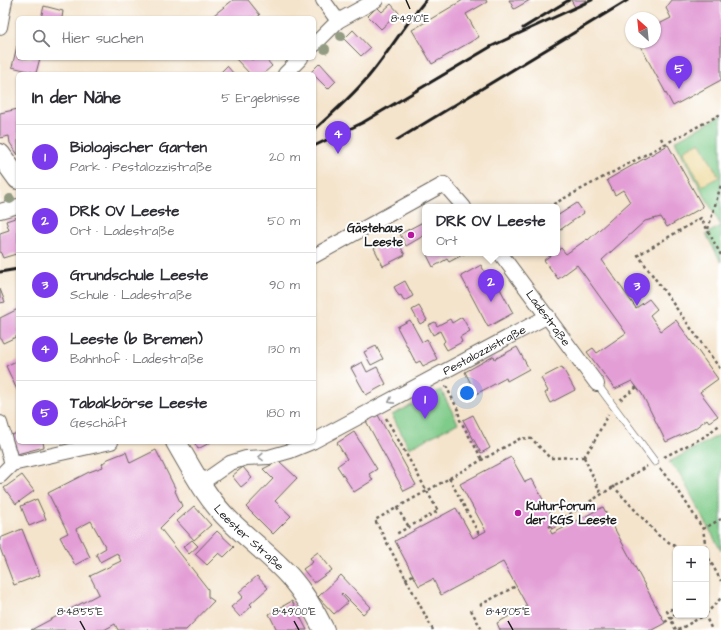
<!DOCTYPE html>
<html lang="de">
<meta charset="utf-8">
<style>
:root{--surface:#fff;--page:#f2f2f3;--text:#2b2b33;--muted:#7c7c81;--line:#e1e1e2;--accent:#7c3aed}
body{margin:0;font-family:"Architects Daughter",sans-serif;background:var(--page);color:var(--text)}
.controls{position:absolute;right:12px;bottom:12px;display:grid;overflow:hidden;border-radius:6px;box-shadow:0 1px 3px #0004}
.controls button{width:36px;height:36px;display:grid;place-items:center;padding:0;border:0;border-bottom:1px solid var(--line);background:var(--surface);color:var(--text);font:20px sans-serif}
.compass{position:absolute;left:625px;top:12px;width:36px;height:36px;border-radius:50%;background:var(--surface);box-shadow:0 1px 3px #0004;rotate:333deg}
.you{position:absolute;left:467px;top:393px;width:14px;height:14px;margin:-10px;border:3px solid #fff;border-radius:50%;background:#1a73e8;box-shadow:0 0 0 6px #1a73e833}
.badge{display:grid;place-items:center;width:26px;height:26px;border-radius:50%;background:var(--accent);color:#fff;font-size:13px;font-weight:700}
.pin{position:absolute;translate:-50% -33px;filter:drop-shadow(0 1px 2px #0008)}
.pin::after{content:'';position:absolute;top:21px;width:14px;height:12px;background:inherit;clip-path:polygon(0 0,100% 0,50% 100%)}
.popup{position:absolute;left:422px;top:204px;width:138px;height:52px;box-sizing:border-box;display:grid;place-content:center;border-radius:6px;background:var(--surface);filter:drop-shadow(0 1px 3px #0005);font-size:13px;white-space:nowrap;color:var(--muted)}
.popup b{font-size:15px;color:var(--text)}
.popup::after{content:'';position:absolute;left:50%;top:100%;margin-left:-8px;border:8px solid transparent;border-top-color:var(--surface)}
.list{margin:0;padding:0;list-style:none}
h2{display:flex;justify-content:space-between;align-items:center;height:52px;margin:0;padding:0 16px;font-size:17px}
h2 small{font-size:13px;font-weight:400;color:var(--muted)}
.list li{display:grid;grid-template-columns:26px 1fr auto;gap:12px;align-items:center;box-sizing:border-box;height:64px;padding:0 16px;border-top:1px solid var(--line)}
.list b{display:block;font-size:15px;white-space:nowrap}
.list p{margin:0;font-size:13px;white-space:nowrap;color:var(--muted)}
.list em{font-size:13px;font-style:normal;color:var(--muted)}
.icon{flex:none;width:22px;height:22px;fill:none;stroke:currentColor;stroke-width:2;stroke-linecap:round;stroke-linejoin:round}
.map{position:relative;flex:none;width:721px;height:630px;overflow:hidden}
.search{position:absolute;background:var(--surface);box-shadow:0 1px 3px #0004;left:16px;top:16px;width:300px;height:44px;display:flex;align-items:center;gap:10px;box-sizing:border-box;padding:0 14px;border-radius:6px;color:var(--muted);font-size:15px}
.panel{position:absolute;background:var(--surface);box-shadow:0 1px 3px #0004;left:16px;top:72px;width:300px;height:372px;border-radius:6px}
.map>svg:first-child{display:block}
.green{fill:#7fcb89;stroke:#4e7452}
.sand{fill:#eeda9e;stroke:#857b5d}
.building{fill:#e39ed5}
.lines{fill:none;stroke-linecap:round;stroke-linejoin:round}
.lane-casing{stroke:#68625a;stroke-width:8}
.street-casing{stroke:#68625a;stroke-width:16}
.secondary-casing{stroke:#68625a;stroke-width:22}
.path{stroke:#68625a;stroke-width:2.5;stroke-dasharray:3 3;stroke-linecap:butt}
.lane{stroke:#fff;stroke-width:7}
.street{stroke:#fff;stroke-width:14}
.secondary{stroke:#fff;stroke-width:20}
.rail{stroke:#1c1c1c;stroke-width:3}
.path-bridge{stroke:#68625a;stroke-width:2.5;stroke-dasharray:3 3;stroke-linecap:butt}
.tree{fill:#939c83}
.oneway{stroke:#999}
.ticks{fill:none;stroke:#1c1c1c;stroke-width:1.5}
.poi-dot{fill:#b5179e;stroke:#fff;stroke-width:1.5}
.labels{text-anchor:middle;stroke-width:4;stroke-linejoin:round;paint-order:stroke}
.poi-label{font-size:12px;font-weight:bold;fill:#1c1c1c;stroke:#fff;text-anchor:end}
.street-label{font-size:12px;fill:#1c1c1c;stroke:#fff}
.ticks-label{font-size:10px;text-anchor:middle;fill:#1c1c1c;stroke:#fff;stroke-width:4;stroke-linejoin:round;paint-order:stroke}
</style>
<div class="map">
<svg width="721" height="630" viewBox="0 0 721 630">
<rect width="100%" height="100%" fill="#fff"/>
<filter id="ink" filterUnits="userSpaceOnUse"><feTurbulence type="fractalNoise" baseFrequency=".025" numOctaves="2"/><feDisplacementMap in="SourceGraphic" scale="8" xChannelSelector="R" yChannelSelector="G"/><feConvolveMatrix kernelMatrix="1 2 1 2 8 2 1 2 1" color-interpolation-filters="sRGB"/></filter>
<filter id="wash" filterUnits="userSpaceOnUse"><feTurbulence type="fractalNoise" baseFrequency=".012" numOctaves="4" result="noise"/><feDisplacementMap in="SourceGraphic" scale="16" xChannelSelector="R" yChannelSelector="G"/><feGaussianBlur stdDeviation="0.9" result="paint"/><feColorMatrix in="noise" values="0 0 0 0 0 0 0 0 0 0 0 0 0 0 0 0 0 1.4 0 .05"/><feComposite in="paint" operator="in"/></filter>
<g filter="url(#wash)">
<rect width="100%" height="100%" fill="#f4e4cc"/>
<path class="green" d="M721 116V226L675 141Z
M721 226V262L706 234Z
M441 390 458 423 409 448 392 415Z
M721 434V551L680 474 669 462Z"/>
<path class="sand" d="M700 142 719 177 702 186 683 151Z"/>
<g id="blocks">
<path class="building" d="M233 0H248L260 15 256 18H210Z
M463 0H486L487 2 466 14 479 37 432 64 412 30Z
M509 0H530L514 9Z
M571 0H587L575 7Z
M672 0H721V80L673 106 638 42H655V26L671 18 666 8Z
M391 4 399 13 381 29 368 16 377 7 382 12Z
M44 6 63 11 62 18H41Z
M353 30 370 48 361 56 344 39Z
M17 46 18 58H40L36 73 12 67Z
M235 58H250L252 60 254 58H265L272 66 263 74H250Z
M320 63 336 81 328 89 311 72Z
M227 66 234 74H219Z
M18 109V155L10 143 9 136 0 138V113Z
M668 145 703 207 667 227 661 217 645 221 602 260 636 308 649 299 657 309 650 315 661 331 676 320 718 379 700 392 718 416 709 422 707 419 694 429 666 442 642 394 632 381 615 389 587 352 593 348 597 353 626 333 577 265 558 279 544 260 554 253H557V251L561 248 566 254 587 239 588 240 630 202 623 190 615 195 607 180Z
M577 203 584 213 557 232V216Z
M18 217V258L16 254 3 258 0 251V233L9 230 6 221Z
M423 222 425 225V235L406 246 400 234Z
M395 237 405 255 383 266 374 248Z
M426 253H466L449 262 447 259 433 267Z
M481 265 494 290 499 287 513 313 488 327 461 276Z
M405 281 413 296 404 301 401 295 399 296 394 287Z
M0 289 5 302 0 303Z
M419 306 427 320 420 324 412 310Z
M18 309V336L3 343 0 337V318Z
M462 317 470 331 460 337 462 342 447 350 443 343 445 341 440 331 433 335 428 325 435 322 437 326 450 319 452 323Z
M410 320 422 342 427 339 437 359 423 366 420 361 416 363 397 327Z
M376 346 383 359 371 365 364 352Z
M517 347 529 369 507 381 506 378 476 394 465 372 494 356 495 359Z
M18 360V392L6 366Z
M362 362 367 372 377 367 386 384 366 395 351 368Z
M562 367 575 390 550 403 545 393 548 391 541 378Z
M378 415 416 485 404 491 366 421Z
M473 415 490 448 481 453 463 420Z
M354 432 377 469 369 474 373 480 354 492 337 466 347 459 337 443Z
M18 433V442H43L44 447 17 454 11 435Z
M194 442H211L198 449Z
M156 450 176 490 175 491 182 506 160 528 208 589V597L214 601 186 630H118L115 624 104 630H31L99 594 90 576 121 561 117 553 100 562 96 554 106 548 91 521 76 529 90 557 75 565 60 537 68 533 48 493 89 472 103 467 102 464 108 459 126 452 130 463Z
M511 457 525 482 532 479 557 526 550 530 552 534 603 507 665 623 652 630H500L497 623 527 606 503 562 441 595 433 579 419 586 395 541 456 508 473 538 486 531 460 484Z
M279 461 297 478 275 501 291 516 273 534 246 507 273 479 263 469Z
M243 467 252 478 241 487 232 476Z
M22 475 34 491 16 504 4 488Z
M37 499 46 519 29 526 21 506Z
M194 506 211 525 194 540 177 521Z
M22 529 40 575 14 585 0 548V538Z
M217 531 234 547 224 557 219 553 207 565 195 554Z
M192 540 198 546 189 554 183 547Z
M318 552 332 570 314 583 303 569 313 562 310 558Z
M341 575 371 607 363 614 342 593 341 594 348 602 334 614 318 597Z
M257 576 268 588 250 604 252 606 240 617 231 607 243 597 239 592Z
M292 601 307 630H277L269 614Z"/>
</g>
</g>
<g filter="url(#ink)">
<use href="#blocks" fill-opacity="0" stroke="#68625a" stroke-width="1"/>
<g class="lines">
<defs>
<path id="lane" d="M597 384 655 462"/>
<g id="street">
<path d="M323 0 338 21"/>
<path d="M0 27 5 0"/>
<path d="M314 45 338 21 376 0"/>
<path d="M285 74 301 58"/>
<path d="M0 211 18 206"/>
<path id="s1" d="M500 253 597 384"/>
<path d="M314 256 444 184 464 207"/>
<path d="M0 423 12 464"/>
<path id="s2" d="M314 441 548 316"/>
<path d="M0 476 12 464 111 442"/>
<path d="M200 484 230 463 246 458 269 457 290 451 312 442"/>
</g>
<g id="secondary">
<path d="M0 154 18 179"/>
<path id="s3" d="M176 442C191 468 207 499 229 520 249 540 273 557 291 578 305 594 315 612 324 630"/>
</g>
</defs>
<use href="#lane" class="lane-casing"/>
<use href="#street" class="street-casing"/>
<use href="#secondary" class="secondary-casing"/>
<path class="path" d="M661 138 664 144
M548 207 721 114
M708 229 721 185
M721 255 701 218 638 255 721 370
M446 386 458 410 460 420 482 459
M620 400 637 387
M386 418 438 511 396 534
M584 457 594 442 608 414
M584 457 601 494
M664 457 702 438 721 424
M660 469 678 490 703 529 706 549
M449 478 479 534
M613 486 658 535 679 549H682
M397 508 409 527
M549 527 647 466
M703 529 721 519
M706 553 721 581
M405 579 413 575
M480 605 516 586
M471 610 482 630
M706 614 721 598
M675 616 671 609 667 611 676 630
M433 630 375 520 521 438 532 439 550 458 584 457
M678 630 705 615 712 630"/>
<use href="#lane" class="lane"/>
<use href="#street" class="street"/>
<use href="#secondary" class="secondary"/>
<path class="rail" d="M523 28 569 0
M314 130C333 113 352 96 369 76 389 52 405 24 426 0
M397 140 628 0
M314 146 362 123 492 46 592 0
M0 272 18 269"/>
<path class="path-bridge" d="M665 622 675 616"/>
</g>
<g class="tree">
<circle cx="341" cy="36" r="5"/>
<circle cx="325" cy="49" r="5"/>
<circle cx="10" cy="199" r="5"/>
</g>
<defs><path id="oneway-chevron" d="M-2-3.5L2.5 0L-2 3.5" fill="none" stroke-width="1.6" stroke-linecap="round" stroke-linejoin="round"/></defs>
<g class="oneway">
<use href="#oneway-chevron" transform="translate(391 401) rotate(152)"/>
<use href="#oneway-chevron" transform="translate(261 457) rotate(178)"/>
</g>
</g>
<path class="ticks" d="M406 0 410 9M80 621 85 630M294 621 299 630M508 621 513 630"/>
<g class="poi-dot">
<circle cx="411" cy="235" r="4"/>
<circle cx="518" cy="513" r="4"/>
</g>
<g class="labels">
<g class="poi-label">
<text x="403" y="232">Gästehaus<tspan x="403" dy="14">Leeste</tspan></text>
<text x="526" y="510" text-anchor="start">Kulturforum<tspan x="526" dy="14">der KGS Leeste</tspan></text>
</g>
<g class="street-label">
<text dy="4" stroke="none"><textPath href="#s1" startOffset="81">Ladestraße</textPath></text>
<text dy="4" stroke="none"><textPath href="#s2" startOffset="193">Pestalozzistraße</textPath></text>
<text dy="4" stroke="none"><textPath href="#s3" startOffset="121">Leester Straße</textPath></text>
</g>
</g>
<g class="ticks-label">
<text x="410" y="22">8°49'10"E</text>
<text x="80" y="615">8°48'55"E</text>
<text x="294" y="615">8°49'00"E</text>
<text x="508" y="615">8°49'05"E</text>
</g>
</svg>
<div class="controls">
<button>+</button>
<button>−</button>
</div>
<svg class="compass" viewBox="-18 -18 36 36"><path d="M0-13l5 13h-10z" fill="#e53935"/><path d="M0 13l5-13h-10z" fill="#7c7c81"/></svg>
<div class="you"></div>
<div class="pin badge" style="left:425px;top:419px">1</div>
<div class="pin badge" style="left:491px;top:302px">2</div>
<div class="popup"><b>DRK OV Leeste</b>Ort</div>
<div class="pin badge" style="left:637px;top:306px">3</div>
<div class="pin badge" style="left:338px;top:154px">4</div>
<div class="pin badge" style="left:679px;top:89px">5</div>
<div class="search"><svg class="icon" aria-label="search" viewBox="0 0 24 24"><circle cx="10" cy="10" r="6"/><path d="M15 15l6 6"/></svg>Hier suchen</div>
<section class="panel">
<h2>In der Nähe<small>5 Ergebnisse</small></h2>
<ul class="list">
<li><span class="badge">1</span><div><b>Biologischer Garten</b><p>Park · Pestalozzistraße</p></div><em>20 m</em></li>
<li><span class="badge">2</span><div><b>DRK OV Leeste</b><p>Ort · Ladestraße</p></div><em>50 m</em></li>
<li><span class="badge">3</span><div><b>Grundschule Leeste</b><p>Schule · Ladestraße</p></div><em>90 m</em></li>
<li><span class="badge">4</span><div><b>Leeste (b Bremen)</b><p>Bahnhof · Ladestraße</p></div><em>130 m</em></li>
<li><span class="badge">5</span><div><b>Tabakbörse Leeste</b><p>Geschäft</p></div><em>180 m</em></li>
</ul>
</section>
</div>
